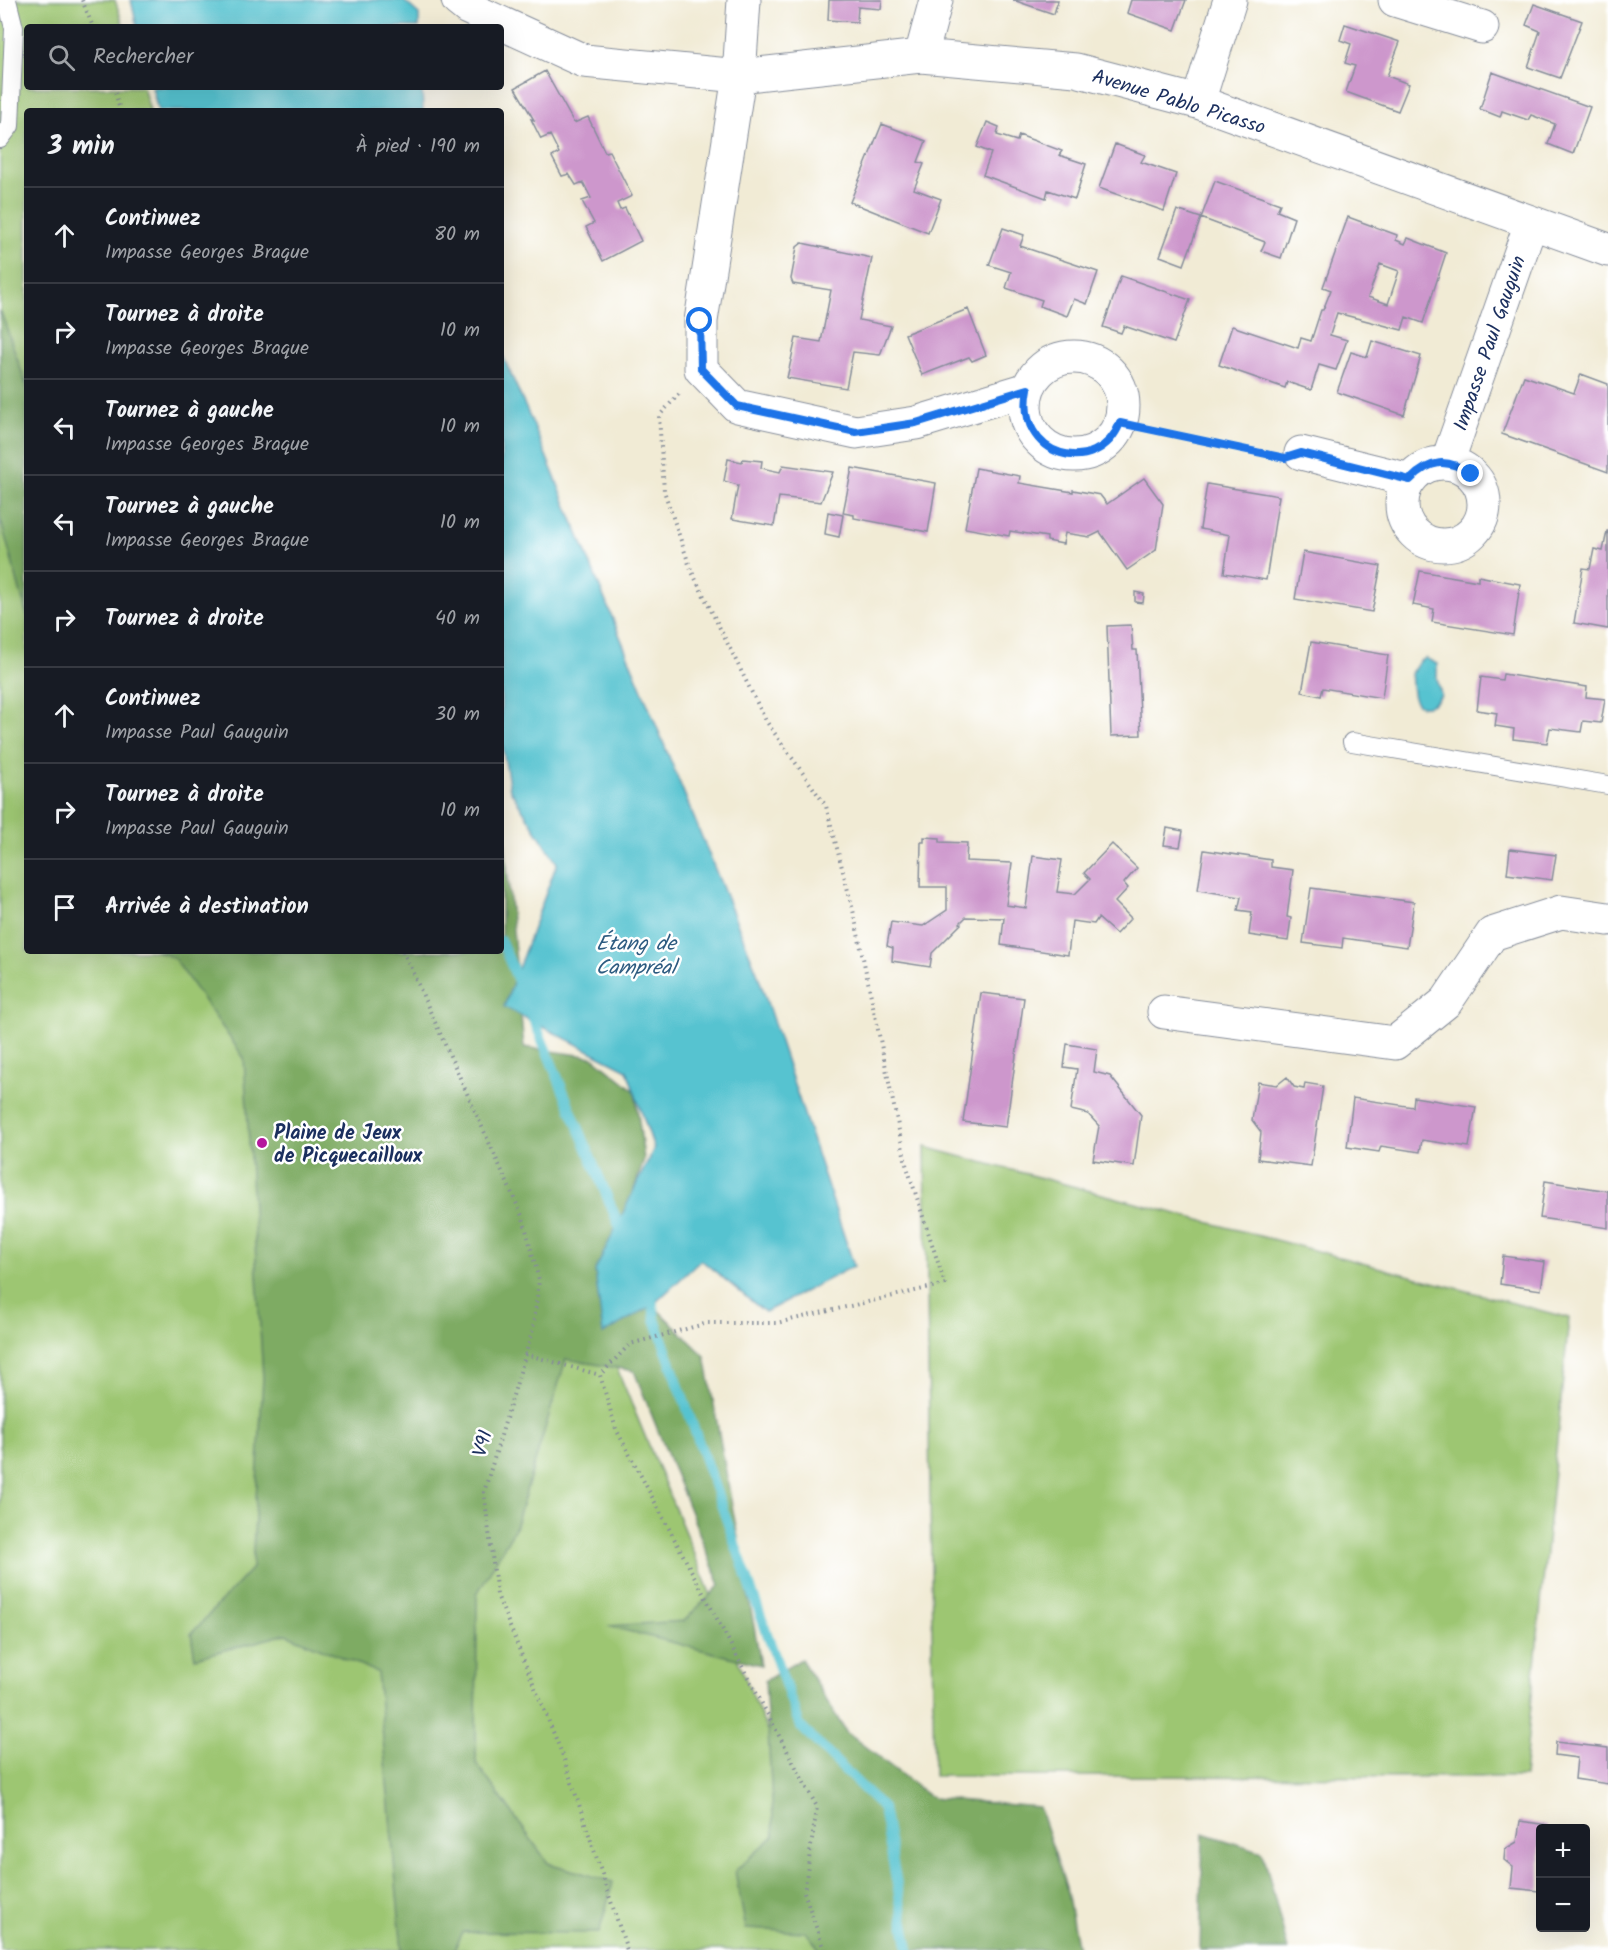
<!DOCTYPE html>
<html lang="fr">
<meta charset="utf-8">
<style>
:root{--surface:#171b24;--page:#242831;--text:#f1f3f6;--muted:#9ea1a6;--line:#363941}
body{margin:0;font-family:Kalam,sans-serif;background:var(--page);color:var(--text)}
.controls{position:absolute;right:18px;bottom:18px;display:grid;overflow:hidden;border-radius:6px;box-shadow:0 6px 24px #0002}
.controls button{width:54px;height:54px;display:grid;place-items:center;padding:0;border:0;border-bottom:2px solid var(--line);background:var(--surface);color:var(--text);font:30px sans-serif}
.stop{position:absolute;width:18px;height:18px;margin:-14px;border:4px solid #1a73e8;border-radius:50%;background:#fff}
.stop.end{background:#1a73e8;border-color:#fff;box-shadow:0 2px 6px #0008}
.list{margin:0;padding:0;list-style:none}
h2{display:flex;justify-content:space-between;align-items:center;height:78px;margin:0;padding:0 24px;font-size:26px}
h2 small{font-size:20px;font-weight:400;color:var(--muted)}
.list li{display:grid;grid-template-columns:39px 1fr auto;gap:18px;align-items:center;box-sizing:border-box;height:96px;padding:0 24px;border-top:2px solid var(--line)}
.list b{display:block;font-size:22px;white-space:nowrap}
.list p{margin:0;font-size:20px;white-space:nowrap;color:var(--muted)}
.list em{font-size:20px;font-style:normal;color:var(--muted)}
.icon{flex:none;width:33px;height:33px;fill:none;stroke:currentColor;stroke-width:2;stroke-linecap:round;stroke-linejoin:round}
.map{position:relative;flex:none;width:1608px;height:1950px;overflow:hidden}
.search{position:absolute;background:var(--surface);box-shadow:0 6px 24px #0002;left:24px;top:24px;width:480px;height:66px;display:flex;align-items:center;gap:15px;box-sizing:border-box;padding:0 21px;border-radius:6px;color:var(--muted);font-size:22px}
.panel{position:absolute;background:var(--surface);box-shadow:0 6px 24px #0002;left:24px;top:108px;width:480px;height:846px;border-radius:6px}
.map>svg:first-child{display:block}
.green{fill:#9dc672;stroke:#5c7a68;stroke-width:1.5}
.forest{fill:#7eab64;stroke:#4c6d61;stroke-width:1.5}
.water{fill:#57c3d0;stroke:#397997;stroke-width:1.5}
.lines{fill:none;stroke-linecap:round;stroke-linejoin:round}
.stream{stroke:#57c3d0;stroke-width:10}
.building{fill:#cd97cc;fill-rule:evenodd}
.service-casing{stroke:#868d9a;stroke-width:20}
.minor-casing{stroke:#868d9a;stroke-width:35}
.path{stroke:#868d9a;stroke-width:4;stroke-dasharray:1.5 4.5;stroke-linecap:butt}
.service{stroke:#fff;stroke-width:18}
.minor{stroke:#fff;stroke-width:33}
.route{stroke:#1a73e8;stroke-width:8}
.poi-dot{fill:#b5179e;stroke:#fff;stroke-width:2}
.labels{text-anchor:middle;stroke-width:5;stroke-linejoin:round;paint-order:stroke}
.street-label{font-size:20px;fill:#1b2f5e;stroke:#fff}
.poi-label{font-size:20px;font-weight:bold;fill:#1b2f5e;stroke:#fff;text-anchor:start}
.water-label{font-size:21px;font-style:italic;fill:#2d5b80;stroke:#fff}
</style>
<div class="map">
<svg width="1608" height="1950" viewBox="0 0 1608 1950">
<rect width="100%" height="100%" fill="#fff"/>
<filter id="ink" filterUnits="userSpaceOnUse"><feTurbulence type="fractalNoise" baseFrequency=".0167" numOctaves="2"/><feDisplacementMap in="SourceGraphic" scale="12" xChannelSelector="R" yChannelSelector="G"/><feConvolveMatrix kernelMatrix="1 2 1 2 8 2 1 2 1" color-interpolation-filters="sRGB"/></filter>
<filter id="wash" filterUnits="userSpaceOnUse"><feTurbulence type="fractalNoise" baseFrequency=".008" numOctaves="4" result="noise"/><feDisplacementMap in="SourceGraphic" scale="24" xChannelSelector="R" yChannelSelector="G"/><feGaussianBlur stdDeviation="1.35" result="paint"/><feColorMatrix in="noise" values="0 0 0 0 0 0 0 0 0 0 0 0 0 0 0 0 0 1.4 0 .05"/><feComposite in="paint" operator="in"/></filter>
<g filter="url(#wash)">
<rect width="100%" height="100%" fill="#f1ebd5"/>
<path class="green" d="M0 0H115L124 27H27V87H143L150 111H27V951H444L858 1950H0Z
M925 1147 1569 1318 1524 1777 934 1776Z"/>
<path class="forest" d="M0 309 27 387V616L0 518Z
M501 804 524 1047 593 1057 635 1091 644 1159 610 1263 705 1356 761 1665 608 1626 684 1621 720 1585 634 1371 566 1359 515 1528 477 1594 476 1763 548 1863 613 1882 599 1933 463 1932 454 1950H402L377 1672 286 1634 195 1658 191 1634 252 1568 263 1378 244 1058 174 958 156 951H501Z
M801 1659 846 1732 932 1798 1039 1807 1066 1887 1078 1950H820L806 1932 746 1929 735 1871 774 1836 765 1681Z
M1203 1833 1263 1852 1288 1950H1200Z"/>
<path class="water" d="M131 0H403L419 14V27H137Z
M152 87H422L423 111H158Z
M501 352 534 426 757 972 854 1266 765 1312 701 1260 653 1305 603 1334 595 1271 654 1148 627 1070 504 1007 557 863 510 790 501 738Z
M1425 658 1437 664V679L1441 695C1435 705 1420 713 1414 698 1412 691 1412 680 1411 673L1420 661Z"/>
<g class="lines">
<path class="stream" d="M501 941 521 988
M530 1011 623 1235
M648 1293 653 1305 655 1319 800 1726 883 1808 909 1950"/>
</g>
<g id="blocks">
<path class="building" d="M829 0H882L881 9 858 7 857 22 828 20Z
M1013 0H1058L1054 14Z
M1131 0H1186L1175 30 1127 13Z
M1534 4 1582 21 1560 78 1528 67 1540 31 1526 25Z
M1345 24 1400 42 1387 76 1409 84 1398 111 1346 92 1355 66 1345 63 1351 44 1340 40Z
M545 71 574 123 588 117 605 152 609 151 632 196 617 203 620 210 625 208 641 241 603 261 586 227 594 223 582 201 591 198 583 182 576 185 569 174 562 176 552 157 559 153 550 135 541 139 531 119 534 120 515 88Z
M1492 72 1590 107 1573 154 1548 144 1555 124 1531 115 1528 120 1502 111 1500 117 1480 109Z
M987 122 999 127 997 135 1017 141 1019 135 1062 151 1059 155 1086 164 1075 199 1048 190 1046 198 983 175 991 153 977 147Z
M882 124 926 141 918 162 924 164 914 189 941 199 928 233 850 202Z
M1115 144 1145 155 1141 162 1176 174 1164 211 1099 188Z
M1215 181 1280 204 1277 211 1294 218 1281 258 1261 251 1265 242 1201 218Z
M1177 210 1201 218 1184 265 1160 256Z
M1348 217 1397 235 1396 240 1405 244 1408 238 1446 253 1423 323 1406 317 1402 330 1337 313 1330 335 1347 340 1336 370 1319 365 1311 390 1287 382 1285 388 1219 365 1232 326 1298 348 1301 338 1311 341 1321 310H1323L1331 290 1323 287ZM1380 264 1399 271 1388 304 1368 297Z
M1003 228 1024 235 1020 246 1098 272 1087 304 1074 299 1067 316 1040 306 1042 300 1006 288 1011 272 989 265Z
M802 243 872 258 859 320 891 326 880 355 853 352 846 388 787 378 796 338 821 342 831 290 793 284 791 279 797 247Z
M1121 276 1190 300 1174 343 1124 326 1121 333 1103 327Z
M968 309 986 355 972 361 969 357 922 375 905 334Z
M1372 341 1421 356 1404 415 1337 392 1351 352 1367 357Z
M1581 374 1608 384V472L1502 434 1524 376 1574 393Z
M728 459 742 462 743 459 762 461 761 468 780 472 783 465 833 472 821 502 779 497 774 526 732 519 738 485 724 481Z
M852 468 936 483 928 532 854 518V515L843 513Z
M976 468 1020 476 1019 483 1073 492V490L1100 495 1107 504 1144 478 1163 504 1156 550 1127 570 1100 532 1090 537 1065 533 1063 544 1047 541V537L1010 531 1009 536 965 528Z
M1207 484 1279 496 1266 580 1224 573 1230 535 1200 529Z
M828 512 843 515 839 537 825 534Z
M1607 531H1608V629L1574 623 1583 568 1590 569 1594 549 1603 551Z
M1303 552 1381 566 1372 612 1295 599Z
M1420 571 1478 581V576L1520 584 1513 635 1432 622 1434 609 1413 605Z
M1135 592 1144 594 1143 603 1135 602Z
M1131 625 1133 650H1137L1141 735 1111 736 1107 626Z
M1311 642 1388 655 1382 698 1323 688 1321 696 1302 692Z
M1503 674 1587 687 1586 697 1605 699 1601 723 1583 721 1581 732 1550 728 1547 743 1513 739 1514 729 1495 726 1497 713 1477 710 1481 677 1502 680Z
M1167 828 1183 831 1180 847 1164 845Z
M924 837 940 838V842L967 843 966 861 1012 863 1006 905 1026 908 1033 856 1062 860 1057 892 1075 894 1090 879 1084 873 1112 844 1137 868 1124 883 1128 888 1115 902 1131 918 1116 934 1098 918 1094 924 1072 921 1068 955 1001 945 1004 918 966 917 960 923 961 924 932 953 930 967 892 961 893 948 887 946 891 922 923 926 947 910V887H920L921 842H924Z
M1510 849 1556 855 1552 880 1507 874Z
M1204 850 1271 860V867L1293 870 1287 917 1291 918 1288 941 1249 935 1252 912 1238 910 1241 897 1198 890Z
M1311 888 1414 902 1407 947 1343 938 1342 948 1303 943Z
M981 993 1024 998 1006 1127 963 1122Z
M1067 1044 1097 1049 1094 1072 1110 1076 1141 1115 1134 1166 1093 1160 1099 1126 1088 1114 1071 1110 1077 1069 1064 1067Z
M1287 1077 1294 1087 1304 1089 1305 1083 1323 1086 1311 1166 1258 1159 1261 1132 1252 1120 1258 1082 1277 1085Z
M1414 1097 1476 1107 1469 1147 1422 1140 1420 1152 1381 1146 1379 1152 1347 1147 1353 1098 1413 1107Z
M1545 1181 1608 1191V1228L1540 1218Z
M1503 1256 1545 1262 1541 1290 1500 1284Z
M1556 1742 1608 1748V1784L1575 1779 1577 1758 1555 1755Z
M1520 1821 1547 1825V1828H1540V1887L1539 1891 1511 1888 1513 1867 1504 1860 1505 1849 1517 1842Z"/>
</g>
</g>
<g filter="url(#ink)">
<use href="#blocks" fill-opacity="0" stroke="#868d9a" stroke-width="1.5"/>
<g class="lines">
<defs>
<path id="service" d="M0 139 10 126 14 28 7 0
M1352 742 1608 785"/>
<path id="minor" d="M458 0 468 8 584 61 739 76 921 56 1076 70 1198 102 1608 250
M744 0 739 76 701 321V369L737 406 856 432 916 423 1028 389
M1395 0 1482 27
M921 56 936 0
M1198 102 1230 0
M1025 406a49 49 0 1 1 98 0a49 49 0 1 1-98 0Z
M1301 453 1410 480
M1402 504a41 41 0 1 1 82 0a41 41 0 1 1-82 0Z
M1447 463 1531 223
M1164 1012 1395 1043 1446 1002 1492 934 1561 912 1608 919"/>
</defs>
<use href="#service" class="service-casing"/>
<use href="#minor" class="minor-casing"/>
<path class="path" d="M82 0 93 27
M114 87 120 111
M679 394 659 416 664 491 691 570 766 721 826 806 853 910 906 1164 945 1284 777 1323H708L630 1344 600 1375 616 1429 817 1807 804 1892 824 1950
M1120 423 1269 454
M403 951 523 1218 539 1280 533 1329 484 1492 497 1595 563 1756 627 1950
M525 1354 600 1375"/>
<use href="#service" class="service"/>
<use href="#minor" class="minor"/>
</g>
</g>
<g class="lines" filter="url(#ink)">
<path class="route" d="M700 321 701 369 737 406 856 432 916 423 1028 389C1014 458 1098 479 1120 423L1285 458 1301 453 1410 480C1430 459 1448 458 1471 474"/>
</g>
<circle class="poi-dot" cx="262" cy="1143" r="6"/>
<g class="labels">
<g class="street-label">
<text transform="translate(1179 101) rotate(17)" y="7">Avenue Pablo Picasso</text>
<text transform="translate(1489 343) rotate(-71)" y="7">Impasse Paul Gauguin</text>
<text transform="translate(482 1443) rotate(-74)" y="7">V91</text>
</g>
<g class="poi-label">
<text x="274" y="1139">Plaine de Jeux<tspan x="274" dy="23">de Picquecailloux</tspan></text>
</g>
<g class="water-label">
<text x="636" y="950">Étang de<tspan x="636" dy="24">Campréal</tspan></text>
</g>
</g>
</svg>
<div class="controls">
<button>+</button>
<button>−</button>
</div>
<div class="stop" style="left:700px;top:321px"></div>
<div class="stop end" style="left:1471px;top:474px"></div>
<div class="search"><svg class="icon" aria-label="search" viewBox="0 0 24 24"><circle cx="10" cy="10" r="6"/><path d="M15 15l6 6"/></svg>Rechercher</div>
<section class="panel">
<h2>3 min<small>À pied · 190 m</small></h2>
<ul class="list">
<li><svg class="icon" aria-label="ahead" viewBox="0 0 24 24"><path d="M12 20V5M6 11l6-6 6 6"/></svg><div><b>Continuez</b><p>Impasse Georges Braque</p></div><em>80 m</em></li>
<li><svg class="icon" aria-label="right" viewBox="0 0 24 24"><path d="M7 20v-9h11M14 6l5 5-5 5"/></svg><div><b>Tournez à droite</b><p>Impasse Georges Braque</p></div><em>10 m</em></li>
<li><svg class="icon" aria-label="left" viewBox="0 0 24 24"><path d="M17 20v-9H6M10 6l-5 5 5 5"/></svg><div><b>Tournez à gauche</b><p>Impasse Georges Braque</p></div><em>10 m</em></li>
<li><svg class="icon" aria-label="left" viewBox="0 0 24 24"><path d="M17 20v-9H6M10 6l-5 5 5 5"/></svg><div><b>Tournez à gauche</b><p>Impasse Georges Braque</p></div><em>10 m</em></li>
<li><svg class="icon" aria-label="right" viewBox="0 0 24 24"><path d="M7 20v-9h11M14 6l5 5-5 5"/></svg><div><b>Tournez à droite</b></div><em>40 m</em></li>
<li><svg class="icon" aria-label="ahead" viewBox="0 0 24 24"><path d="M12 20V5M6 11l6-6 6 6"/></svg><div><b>Continuez</b><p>Impasse Paul Gauguin</p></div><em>30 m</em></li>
<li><svg class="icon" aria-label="right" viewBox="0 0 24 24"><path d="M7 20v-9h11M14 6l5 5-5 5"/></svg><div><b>Tournez à droite</b><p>Impasse Paul Gauguin</p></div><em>10 m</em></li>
<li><svg class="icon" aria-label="arrive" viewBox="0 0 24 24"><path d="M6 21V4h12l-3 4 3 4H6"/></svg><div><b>Arrivée à destination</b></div></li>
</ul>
</section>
</div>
